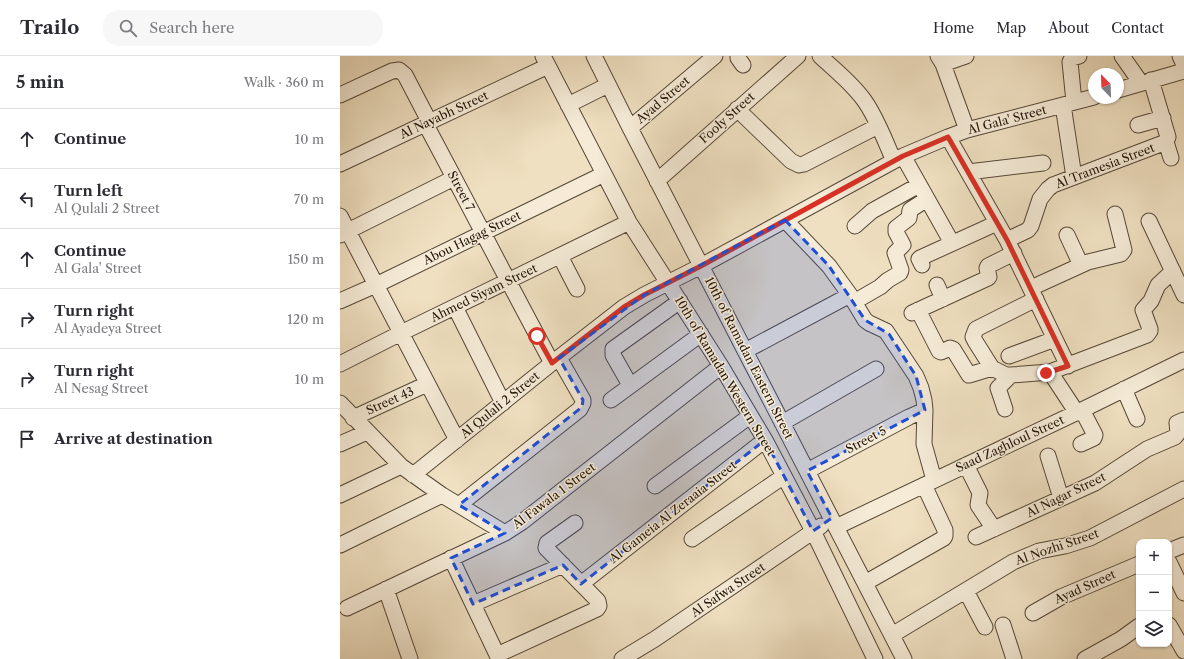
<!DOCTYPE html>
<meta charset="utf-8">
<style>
:root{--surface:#fff;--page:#f7f7f7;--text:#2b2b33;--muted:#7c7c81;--line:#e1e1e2}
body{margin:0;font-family:"Libre Caslon Text",serif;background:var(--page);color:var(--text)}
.controls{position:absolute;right:12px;bottom:12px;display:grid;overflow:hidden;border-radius:8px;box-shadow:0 1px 3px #0004}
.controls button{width:36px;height:36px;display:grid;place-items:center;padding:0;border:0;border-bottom:1px solid var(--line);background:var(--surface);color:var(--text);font:20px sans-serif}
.compass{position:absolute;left:748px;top:12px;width:36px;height:36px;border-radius:50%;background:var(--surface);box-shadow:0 1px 3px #0004;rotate:337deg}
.stop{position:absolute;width:12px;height:12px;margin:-9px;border:3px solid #d93025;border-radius:50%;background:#fff}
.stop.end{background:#d93025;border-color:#fff;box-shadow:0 1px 4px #0008}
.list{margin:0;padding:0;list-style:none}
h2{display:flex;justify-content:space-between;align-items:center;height:52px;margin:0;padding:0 16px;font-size:17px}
h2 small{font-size:13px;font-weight:400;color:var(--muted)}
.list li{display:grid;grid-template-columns:26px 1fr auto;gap:12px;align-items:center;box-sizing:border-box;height:60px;padding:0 16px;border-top:1px solid var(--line)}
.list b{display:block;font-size:15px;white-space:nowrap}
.list p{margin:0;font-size:13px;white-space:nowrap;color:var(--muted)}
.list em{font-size:13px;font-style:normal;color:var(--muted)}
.icon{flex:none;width:22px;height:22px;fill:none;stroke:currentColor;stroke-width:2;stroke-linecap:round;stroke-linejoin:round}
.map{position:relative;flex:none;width:844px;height:603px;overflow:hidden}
header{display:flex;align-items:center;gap:24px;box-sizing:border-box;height:56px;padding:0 20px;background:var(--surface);border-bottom:1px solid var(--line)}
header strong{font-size:19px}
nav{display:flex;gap:22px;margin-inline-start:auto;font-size:14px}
.search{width:280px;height:36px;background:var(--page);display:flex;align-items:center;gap:10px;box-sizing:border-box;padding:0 14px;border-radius:16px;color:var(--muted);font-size:15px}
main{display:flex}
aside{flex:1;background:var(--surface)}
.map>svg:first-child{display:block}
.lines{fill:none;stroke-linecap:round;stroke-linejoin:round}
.minor-casing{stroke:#554737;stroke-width:17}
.minor{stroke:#f5ebd7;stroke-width:15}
.route{stroke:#d93025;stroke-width:5}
.marked{fill:#1d4ed8;fill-opacity:0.2;stroke:#1d4ed8;stroke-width:3;stroke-dasharray:8 5;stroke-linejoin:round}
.labels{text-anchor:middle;stroke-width:3;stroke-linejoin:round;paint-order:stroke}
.street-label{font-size:12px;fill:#221409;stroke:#f5ebd7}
</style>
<header>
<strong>Trailo</strong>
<div class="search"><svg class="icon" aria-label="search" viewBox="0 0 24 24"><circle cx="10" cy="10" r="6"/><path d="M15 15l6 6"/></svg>Search here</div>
<nav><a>Home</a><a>Map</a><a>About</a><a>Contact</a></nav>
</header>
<main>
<aside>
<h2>5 min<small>Walk · 360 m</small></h2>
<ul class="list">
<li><svg class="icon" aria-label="ahead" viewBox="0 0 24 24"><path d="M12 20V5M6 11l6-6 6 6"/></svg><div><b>Continue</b></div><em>10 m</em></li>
<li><svg class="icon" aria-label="left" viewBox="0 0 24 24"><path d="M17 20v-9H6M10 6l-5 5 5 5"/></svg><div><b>Turn left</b><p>Al Qulali 2 Street</p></div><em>70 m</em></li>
<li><svg class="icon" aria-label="ahead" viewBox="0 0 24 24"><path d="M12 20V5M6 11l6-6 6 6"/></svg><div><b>Continue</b><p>Al Gala' Street</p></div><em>150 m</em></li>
<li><svg class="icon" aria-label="right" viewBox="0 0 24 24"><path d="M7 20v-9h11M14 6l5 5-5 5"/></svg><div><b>Turn right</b><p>Al Ayadeya Street</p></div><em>120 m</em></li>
<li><svg class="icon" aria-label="right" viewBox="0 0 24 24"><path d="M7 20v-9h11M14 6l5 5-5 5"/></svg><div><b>Turn right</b><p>Al Nesag Street</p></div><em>10 m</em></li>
<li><svg class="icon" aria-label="arrive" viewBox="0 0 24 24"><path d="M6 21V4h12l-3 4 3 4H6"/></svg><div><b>Arrive at destination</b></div></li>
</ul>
</aside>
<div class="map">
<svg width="844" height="603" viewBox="0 0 844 603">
<rect width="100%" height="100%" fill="#efe0c1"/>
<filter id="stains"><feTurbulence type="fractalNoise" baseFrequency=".005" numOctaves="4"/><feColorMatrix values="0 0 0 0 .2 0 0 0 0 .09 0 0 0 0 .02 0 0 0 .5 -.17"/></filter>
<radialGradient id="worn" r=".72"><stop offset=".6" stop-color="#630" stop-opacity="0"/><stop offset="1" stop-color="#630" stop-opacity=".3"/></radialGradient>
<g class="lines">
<defs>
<path id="minor" d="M203 0 289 166 381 310 425 384 473 475 535 603
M254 0 290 72 564 603
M398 0V2L403 9
M480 0C495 14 512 27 524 44 537 62 545 85 554 105
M598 0 603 8 627 74
M782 0 801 27
M840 0 844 9
M603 8 626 0
M778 34 844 15
M0 39 52 15 59 14 65 19 89 65
M734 46 730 6 732 2 739 0
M228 49 268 29
M723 49 734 121
M397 53 451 105 459 109 464 108 538 70
M85 67C128 147 169 228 212 307
M798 69 823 62
M290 72 375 0
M608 81 667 184 728 310
M826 86 831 102
M563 100 612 187
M0 108 208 10
M628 116 703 107
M317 125 458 0
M0 160 117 384
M445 164 489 210 510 239 525 264 529 267 546 275 576 320 581 332 584 344 585 354 584 388 594 424
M809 165 844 239
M515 170 532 155 579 129
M0 179 114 122
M727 179 741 209
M667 184 688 174 691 170 700 143 708 133 713 129 826 86 828 81 811 24
M220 200 237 233
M582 209 579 203 580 202 657 167
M597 229 603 243
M691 232 748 206 781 198 784 194 775 158
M0 245 36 229 264 118
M514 246 540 231 548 224 560 217 561 214 555 197 563 189 556 176V172L569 162 570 154 587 143
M115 251 163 347
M578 254 599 295 601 296 610 292 613 293 629 319 652 312 666 319H671L710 316 807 279 810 275V273L803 254 811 245 818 229 833 215
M572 257 648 222 649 221 647 212 648 210 674 197
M405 295 510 239
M669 300 715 283
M0 308 61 277 289 166
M652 312 635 285 633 281 636 273 696 243
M710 316 737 357
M290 329 273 299V293L340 245
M784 333 797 363
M271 344 361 278
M0 347 61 410 102 439 165 477
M665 353 658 332 671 319
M13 362 87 328
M442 367 536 313
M0 388 27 376
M741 388 754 382 755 379 742 354
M708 400 721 442
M626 409 640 437 638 449 654 473
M467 415 569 361 585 354
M73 419 212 307 284 251 304 239 361 210 563 100 608 81 627 74 754 41
M315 430 410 360
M0 439 61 410
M119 449 240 353 243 347V344L219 302
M496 471 742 354 844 304
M636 481 755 427 807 393 835 381 838 377 837 367 844 364
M352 483 444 420
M0 489 102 439
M829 495 844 489
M111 502 159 603
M829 506 844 537
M525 527 604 482 605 480V474L584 429
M241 528 425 384
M46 533 70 603
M626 535 645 571
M133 548 223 509
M7 552 165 477 182 466 381 310
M693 557 721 541 799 508
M663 569 674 603
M829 569 844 595
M552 579 673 506 699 495 725 490 750 482 844 433
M157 599 257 553 259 550 258 545 206 492 207 487 235 467
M282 603 315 583 481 470
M745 603 781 583 799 570"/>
</defs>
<use href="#minor" class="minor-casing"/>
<use href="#minor" class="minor"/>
</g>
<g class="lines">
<path class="route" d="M197 280 212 307 284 251 304 239 361 210 563 100 608 81 667 184 728 310 706 317"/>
</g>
<path class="marked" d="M445 164 489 210 525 264 549 278 576 320 585 354 467 415 492 462 473 475 425 384 241 528 223 509 133 548 111 502 165 477 119 449 242 351 243 344 219 302 304 239Z"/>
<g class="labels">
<g class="street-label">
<text transform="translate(323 44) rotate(-40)" y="4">Ayad Street</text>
<text transform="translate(104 59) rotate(-25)" y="4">Al Nayabh Street</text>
<text transform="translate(387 62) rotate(-42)" y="4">Fooly Street</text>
<text transform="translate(667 64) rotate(-15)" y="4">Al Gala' Street</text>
<text transform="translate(765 110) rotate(-21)" y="4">Al Tramesia Street</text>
<text transform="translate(121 135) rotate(62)" y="4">Street 7</text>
<text transform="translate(132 182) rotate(-26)" y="4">Abou Hagag Street</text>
<text transform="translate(144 237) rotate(-26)" y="4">Ahmed Siyam Street</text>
<text transform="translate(409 302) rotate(63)" y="4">10th of Ramadan Eastern Street</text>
<text transform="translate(385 320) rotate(59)" y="4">10th of Ramadan Western Street</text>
<text transform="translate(50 345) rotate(-24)" y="4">Street 43</text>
<text transform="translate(160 349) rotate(-39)" y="4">Al Qulali 2 Street</text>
<text transform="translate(526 384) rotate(-28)" y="4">Street 5</text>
<text transform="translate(670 388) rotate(-25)" y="4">Saad Zaghloul Street</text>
<text transform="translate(726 439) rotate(-26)" y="4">Al Nagar Street</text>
<text transform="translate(214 440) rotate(-37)" y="4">Al Fawala 1 Street</text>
<text transform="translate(333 456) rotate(-38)" y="4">Al Gameia Al Zeraaia Street</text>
<text transform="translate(717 491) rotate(-19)" y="4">Al Nozhi Street</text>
<text transform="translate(745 531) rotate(-24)" y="4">Ayad Street</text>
<text transform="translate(388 534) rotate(-34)" y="4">Al Safwa Street</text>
</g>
</g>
<rect width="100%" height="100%" filter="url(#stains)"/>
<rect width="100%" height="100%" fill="url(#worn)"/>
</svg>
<div class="controls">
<button>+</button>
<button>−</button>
<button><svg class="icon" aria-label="layers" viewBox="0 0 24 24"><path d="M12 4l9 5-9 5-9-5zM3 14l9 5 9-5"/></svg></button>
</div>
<svg class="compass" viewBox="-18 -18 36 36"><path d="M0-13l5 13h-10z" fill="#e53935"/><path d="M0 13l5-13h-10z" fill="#7c7c81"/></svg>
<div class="stop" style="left:197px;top:280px"></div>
<div class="stop end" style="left:706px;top:317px"></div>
</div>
</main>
